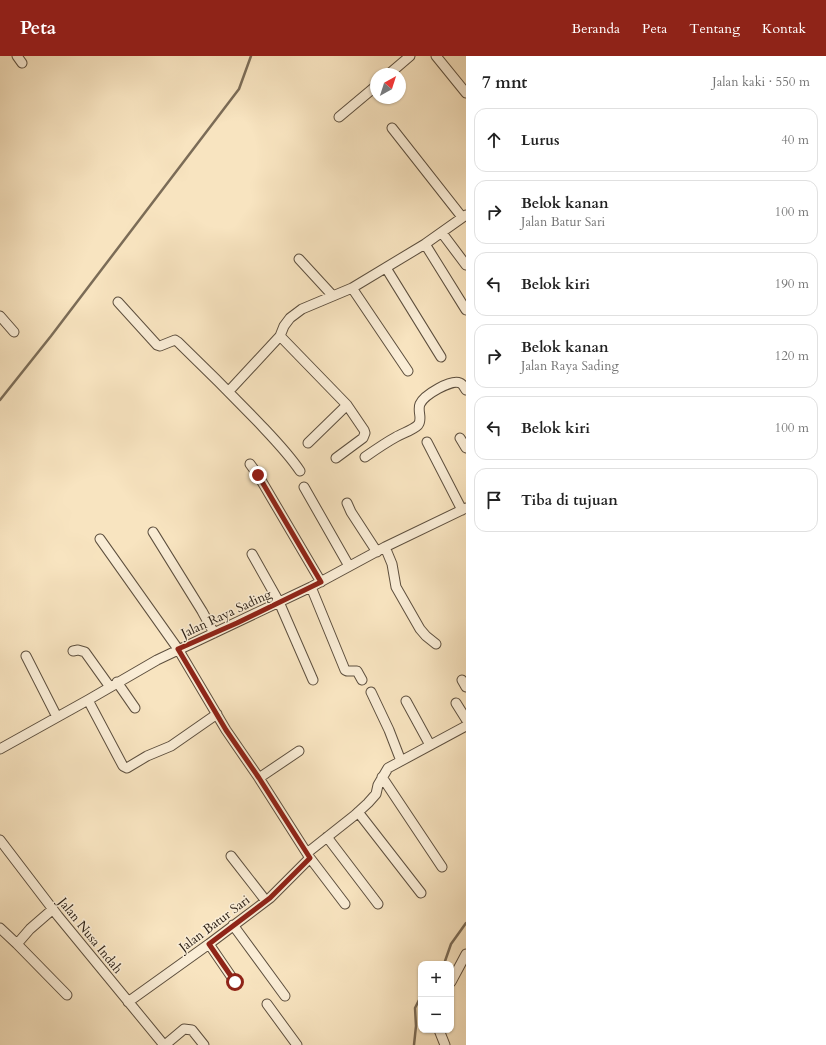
<!DOCTYPE html>
<html lang="id">
<meta charset="utf-8">
<style>
:root{--surface:#fff;--page:#f2f2f2;--text:#222;--muted:#767676;--line:#e0e0e0;--accent:#8f2418}
body{margin:0;font-family:Cardo,serif;background:var(--page);color:var(--text)}
.controls{position:absolute;right:12px;bottom:12px;display:grid;overflow:hidden;border-radius:8px;box-shadow:0 1px 3px #0004}
.controls button{width:36px;height:36px;display:grid;place-items:center;padding:0;border:0;border-bottom:1px solid var(--line);background:var(--surface);color:var(--text);font:20px sans-serif}
.compass{position:absolute;left:370px;top:12px;width:36px;height:36px;border-radius:50%;background:var(--surface);box-shadow:0 1px 3px #0004;rotate:39deg}
.stop{position:absolute;width:12px;height:12px;margin:-9px;border:3px solid #8f2418;border-radius:50%;background:#fff}
.stop.end{background:#8f2418;border-color:#fff;box-shadow:0 1px 4px #0008}
.list{margin:0;padding:0;list-style:none}
h2{display:flex;justify-content:space-between;align-items:center;height:52px;margin:0;padding:0 16px;font-size:17px}
h2 small{font-size:13px;font-weight:400;color:var(--muted)}
.list li{display:grid;grid-template-columns:26px 1fr auto;gap:12px;align-items:center;box-sizing:border-box;height:64px;margin:0 8px 8px;padding:0 8px;border:1px solid var(--line);border-radius:12px}
.list b{display:block;font-size:15px;white-space:nowrap}
.list p{margin:0;font-size:13px;white-space:nowrap;color:var(--muted)}
.list em{font-size:13px;font-style:normal;color:var(--muted)}
.icon{flex:none;width:22px;height:22px;fill:none;stroke:currentColor;stroke-width:2;stroke-linecap:round;stroke-linejoin:round}
.map{position:relative;flex:none;width:466px;height:989px;overflow:hidden}
header{display:flex;align-items:center;gap:24px;box-sizing:border-box;height:56px;padding:0 20px;background:var(--accent);color:#fff}
header strong{font-size:19px}
nav{display:flex;gap:22px;margin-inline-start:auto;font-size:14px}
main{display:flex}
aside{flex:1;background:var(--surface)}
.map>svg:first-child{display:block}
.lines{fill:none;stroke-linecap:round;stroke-linejoin:round}
.stream{stroke:#7b6c57;stroke-width:2.5}
.minor-casing{stroke:#5d4f3e;stroke-width:11}
.minor{stroke:#faedd6;stroke-width:9}
.route{stroke:#8f2418;stroke-width:5}
.labels{text-anchor:middle;stroke-width:3;stroke-linejoin:round;paint-order:stroke}
.street-label{font-size:13px;fill:#291d12;stroke:#faedd6}
</style>
<header>
<strong>Peta</strong>
<nav><a>Beranda</a><a>Peta</a><a>Tentang</a><a>Kontak</a></nav>
</header>
<main>
<div class="map">
<svg width="466" height="989" viewBox="0 0 466 989">
<rect width="100%" height="100%" fill="#f8e4c0"/>
<filter id="stains"><feTurbulence type="fractalNoise" baseFrequency=".005" numOctaves="4"/><feColorMatrix values="0 0 0 0 .2 0 0 0 0 .09 0 0 0 0 .02 0 0 0 .5 -.17"/></filter>
<radialGradient id="worn" r=".72"><stop offset=".6" stop-color="#630" stop-opacity="0"/><stop offset="1" stop-color="#630" stop-opacity=".3"/></radialGradient>
<g class="lines">
<path class="stream" d="M0 344 51 280 239 33 251 0
M444 908 451 888 466 867
M414 989 416 970 415 952 421 940"/>
<defs>
<path id="minor" d="M17 0 22 7
M436 0 466 37
M389 18 410 0
M339 61 376 30
M392 72 462 161
M442 177 466 209
M425 188 466 254
M299 203 333 240
M386 212 441 301
M352 232 408 315
M118 246 157 289 160 290 175 284 178 286C205 312 232 339 258 366 273 382 288 397 300 415
M0 260 14 276
M280 280 347 349 364 374 365 377 363 382 336 402
M229 335 280 280 284 270 290 262 302 253 352 232 425 188 466 159
M460 382 466 392
M427 386 462 454
M308 387 347 349
M365 401C375 394 385 387 396 381 403 377 413 374 418 369 423 363 417 355 420 348 424 339 451 323 460 327 463 328 464 331 466 334
M250 408 258 419 321 526
M304 431 349 510
M347 447 351 456 377 496
M153 476 202 555 214 577
M100 483 178 593 226 674 259 722 310 802 345 848
M385 491 392 508 396 531 420 573 426 580 436 588
M252 498 279 546 313 624
M311 531 345 614 347 615H357L362 624
M73 595 78 594 85 596 110 631
M26 600 57 661
M462 624 466 631
M117 626 135 652
M371 636 389 674 401 705
M88 644 123 710 127 712 147 700 171 690 217 658
M406 645 430 689
M456 647 466 663
M0 693 88 644 157 604 311 531 385 491 466 452
M382 721 442 811
M259 722 299 695
M358 756 421 837
M327 781 378 848
M0 784 58 860 164 989
M307 797 355 759 368 747 376 738 378 729 388 712 466 670
M231 800 266 845
M53 853 30 873 17 888 67 939
M233 869 285 940
M0 872 17 888
M209 888 235 926
M451 926 466 898
M128 946 209 888 270 842 310 802
M267 948 297 989
M439 974 445 989
M165 989 184 973 192 974 204 989"/>
</defs>
<use href="#minor" class="minor-casing"/>
<use href="#minor" class="minor"/>
</g>
<g class="lines">
<path class="route" d="M235 926 209 888 270 842 310 802 259 722 226 674 178 593 237 567 321 526 258 419"/>
</g>
<g class="labels">
<g class="street-label">
<text transform="translate(226 557) rotate(-25)" y="5">Jalan Raya Sading</text>
<text transform="translate(214 867) rotate(-37)" y="5">Jalan Batur Sari</text>
<text transform="translate(91 879) rotate(51)" y="5">Jalan Nusa Indah</text>
</g>
</g>
<rect width="100%" height="100%" filter="url(#stains)"/>
<rect width="100%" height="100%" fill="url(#worn)"/>
</svg>
<div class="controls">
<button>+</button>
<button>−</button>
</div>
<svg class="compass" viewBox="-18 -18 36 36"><path d="M0-13l5 13h-10z" fill="#e53935"/><path d="M0 13l5-13h-10z" fill="#767676"/></svg>
<div class="stop" style="left:235px;top:926px"></div>
<div class="stop end" style="left:258px;top:419px"></div>
</div>
<aside>
<h2>7 mnt<small>Jalan kaki · 550 m</small></h2>
<ul class="list">
<li><svg class="icon" aria-label="ahead" viewBox="0 0 24 24"><path d="M12 20V5M6 11l6-6 6 6"/></svg><div><b>Lurus</b></div><em>40 m</em></li>
<li><svg class="icon" aria-label="right" viewBox="0 0 24 24"><path d="M7 20v-9h11M14 6l5 5-5 5"/></svg><div><b>Belok kanan</b><p>Jalan Batur Sari</p></div><em>100 m</em></li>
<li><svg class="icon" aria-label="left" viewBox="0 0 24 24"><path d="M17 20v-9H6M10 6l-5 5 5 5"/></svg><div><b>Belok kiri</b></div><em>190 m</em></li>
<li><svg class="icon" aria-label="right" viewBox="0 0 24 24"><path d="M7 20v-9h11M14 6l5 5-5 5"/></svg><div><b>Belok kanan</b><p>Jalan Raya Sading</p></div><em>120 m</em></li>
<li><svg class="icon" aria-label="left" viewBox="0 0 24 24"><path d="M17 20v-9H6M10 6l-5 5 5 5"/></svg><div><b>Belok kiri</b></div><em>100 m</em></li>
<li><svg class="icon" aria-label="arrive" viewBox="0 0 24 24"><path d="M6 21V4h12l-3 4 3 4H6"/></svg><div><b>Tiba di tujuan</b></div></li>
</ul>
</aside>
</main>
